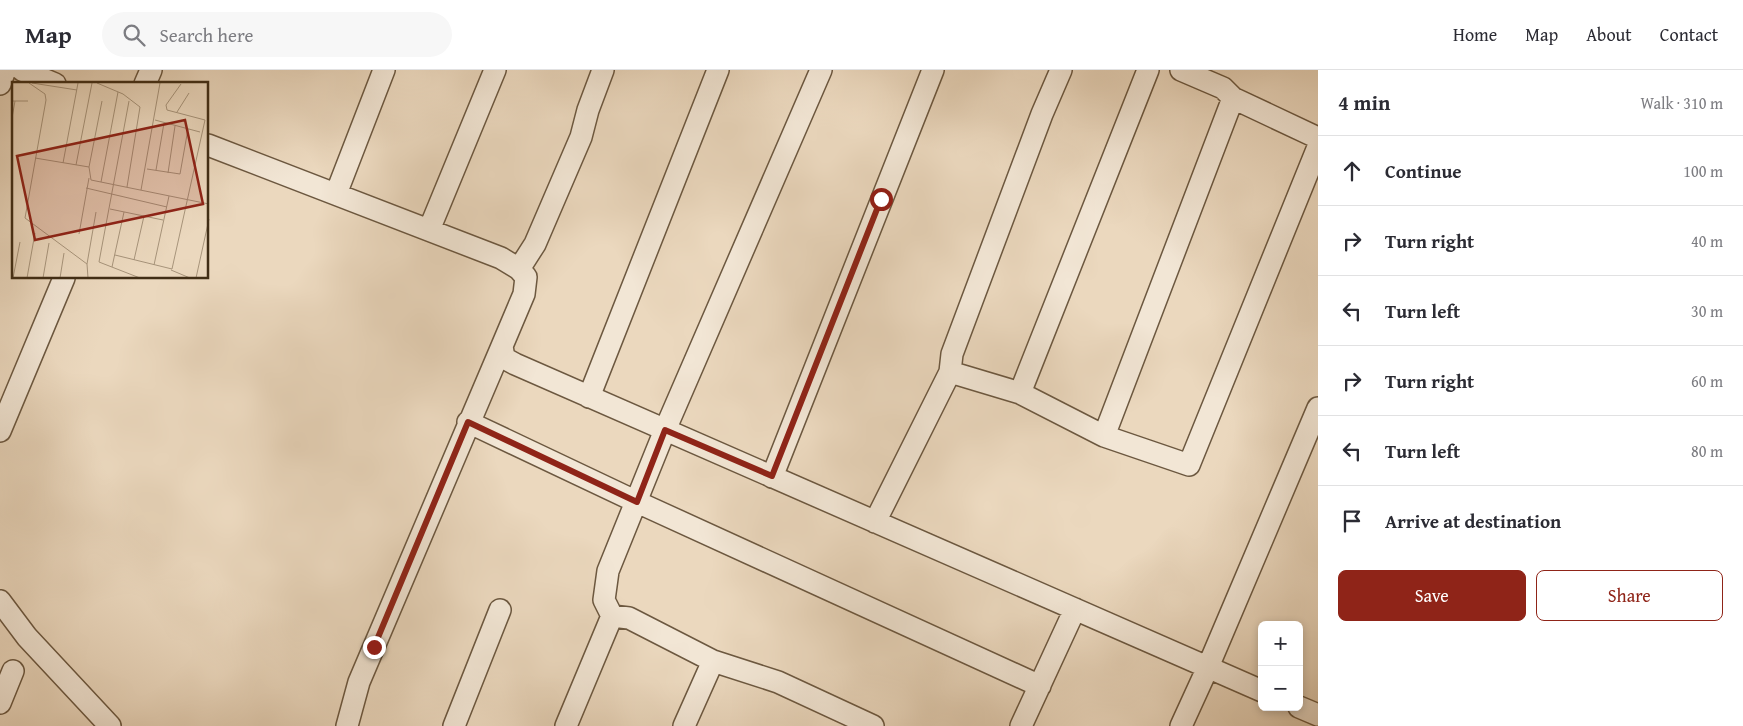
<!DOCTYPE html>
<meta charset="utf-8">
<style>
:root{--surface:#fff;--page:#f7f7f7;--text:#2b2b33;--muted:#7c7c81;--line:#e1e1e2;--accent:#8f2418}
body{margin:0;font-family:"Gentium Book Plus",serif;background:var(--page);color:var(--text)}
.controls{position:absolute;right:15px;bottom:15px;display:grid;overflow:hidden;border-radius:8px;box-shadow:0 2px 8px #0003}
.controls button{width:45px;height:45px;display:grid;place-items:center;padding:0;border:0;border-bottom:1px solid var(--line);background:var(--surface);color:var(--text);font:25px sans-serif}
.stop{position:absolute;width:15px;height:15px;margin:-11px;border:4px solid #8f2418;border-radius:50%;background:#fff}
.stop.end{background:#8f2418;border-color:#fff;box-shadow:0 1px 5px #0008}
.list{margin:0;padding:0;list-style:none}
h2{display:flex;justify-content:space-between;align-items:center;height:65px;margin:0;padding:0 20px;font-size:21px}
h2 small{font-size:16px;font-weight:400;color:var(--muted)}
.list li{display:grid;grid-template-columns:32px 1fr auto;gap:15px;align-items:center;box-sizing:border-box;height:70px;padding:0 20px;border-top:1px solid var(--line)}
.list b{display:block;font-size:19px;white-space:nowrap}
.list em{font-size:16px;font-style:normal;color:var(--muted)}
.actions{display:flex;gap:10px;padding:15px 20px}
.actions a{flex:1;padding:11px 0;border:1px solid var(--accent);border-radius:8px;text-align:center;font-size:18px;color:var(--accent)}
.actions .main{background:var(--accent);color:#fff}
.icon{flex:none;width:28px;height:28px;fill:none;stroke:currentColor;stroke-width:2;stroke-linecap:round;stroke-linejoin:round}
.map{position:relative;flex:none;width:1318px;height:656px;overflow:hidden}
header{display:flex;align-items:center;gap:30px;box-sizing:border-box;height:70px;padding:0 25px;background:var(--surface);border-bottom:1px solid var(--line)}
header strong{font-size:24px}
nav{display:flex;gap:28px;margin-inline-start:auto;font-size:18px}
.search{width:350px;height:45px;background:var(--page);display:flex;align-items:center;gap:12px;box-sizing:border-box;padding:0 18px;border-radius:28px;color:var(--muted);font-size:19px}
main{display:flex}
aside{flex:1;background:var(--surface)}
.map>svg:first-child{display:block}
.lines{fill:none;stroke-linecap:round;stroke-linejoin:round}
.minor-casing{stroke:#6c5840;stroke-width:24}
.minor{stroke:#f2e6d5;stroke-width:21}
.route{stroke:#8f2418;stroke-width:6}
.inset-road{fill:none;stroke:#a7947b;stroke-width:1}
.view{fill:#8f2418;fill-opacity:0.15;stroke:#8f2418;stroke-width:2.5}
.inset-edge{fill:none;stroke:#412e16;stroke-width:2.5}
</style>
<header>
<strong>Map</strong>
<div class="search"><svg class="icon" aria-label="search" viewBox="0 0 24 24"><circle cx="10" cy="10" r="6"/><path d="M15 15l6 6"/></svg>Search here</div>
<nav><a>Home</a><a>Map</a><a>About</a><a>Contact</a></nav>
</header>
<main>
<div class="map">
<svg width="1318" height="656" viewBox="0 0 1318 656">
<rect width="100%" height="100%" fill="#ebd8be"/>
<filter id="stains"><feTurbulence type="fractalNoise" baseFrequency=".004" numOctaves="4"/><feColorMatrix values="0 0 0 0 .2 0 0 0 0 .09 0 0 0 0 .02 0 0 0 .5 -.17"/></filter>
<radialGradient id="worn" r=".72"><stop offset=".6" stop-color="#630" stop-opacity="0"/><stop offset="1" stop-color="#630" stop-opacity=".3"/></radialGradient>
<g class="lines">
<defs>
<path id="minor" d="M22 0 55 14
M1181 0 1223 18 1233 28 1318 68
M0 14 5 0
M145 14 151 0
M208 75 501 188 519 199 526 207 524 224 502 276 504 288 515 294 1262 621
M336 124 384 0
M429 160 495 0
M519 199 535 174 581 67 588 40 603 0
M950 302 1020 323 1104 366 1189 395 1318 77
M1020 323 1148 0
M589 327 718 0
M468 352 637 432 1040 616
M0 361 64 208
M1104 366 1233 28
M772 407 933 0
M875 452 950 302 952 284 1042 44 1061 0
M0 531 27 567 110 656
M612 546 629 548 713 591 778 612 873 656
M0 633 13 601
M1299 637 1318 645
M347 656 359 612 502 276
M454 656 500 540
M566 656 612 546 604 530 608 501 665 360 821 0
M684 656 713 591
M1021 656 1075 539
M1181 656 1208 597 1318 338"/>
</defs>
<use href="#minor" class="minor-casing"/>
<use href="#minor" class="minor"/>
</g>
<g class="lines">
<path class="route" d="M374 577 468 352 637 432 665 360 772 406 881 129"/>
</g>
<g transform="translate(12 12)">
<rect width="196" height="196" fill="#ebd8be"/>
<path class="inset-road" d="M17 1 33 12 34 18 13 136 75 182 76 196M20 1 65 8M85 1 111 12 128 25 115 105M0 19H16M117 19 87 180 128 196M165 30 177 11M0 36 3 19M143 38 188 50M23 76 77 85 79 98 197 122M51 81 66 1M64 83 80 1M77 85 90 19M135 87 168 92 176 47M144 88 152 41M156 91 163 44M89 100 106 10M74 106 155 125M129 108 148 1M98 127 151 138M67 152 77 96M103 173 160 187 193 38 155 28 154 23 169 2M122 178 132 134M75 182 84 130M142 183 157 114M100 185 112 130M159 188 178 196M1 196 8 160M15 196 23 151M31 196 37 161M48 196 52 171M184 196 197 137"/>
<path class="view" d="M173 38 191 122 23 158 5 74Z"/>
<rect width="196" height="196" class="inset-edge"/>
</g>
<rect width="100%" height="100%" filter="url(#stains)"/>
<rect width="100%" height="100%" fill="url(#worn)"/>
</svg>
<div class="controls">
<button>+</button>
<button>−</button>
</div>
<div class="stop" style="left:881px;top:129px"></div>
<div class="stop end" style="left:374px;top:577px"></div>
</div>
<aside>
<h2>4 min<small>Walk · 310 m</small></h2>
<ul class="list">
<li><svg class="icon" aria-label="ahead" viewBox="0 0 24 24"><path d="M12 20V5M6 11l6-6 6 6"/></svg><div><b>Continue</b></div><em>100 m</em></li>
<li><svg class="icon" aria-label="right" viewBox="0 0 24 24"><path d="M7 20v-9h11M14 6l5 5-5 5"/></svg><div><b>Turn right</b></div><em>40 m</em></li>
<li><svg class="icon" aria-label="left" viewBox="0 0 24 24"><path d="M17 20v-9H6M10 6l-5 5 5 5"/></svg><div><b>Turn left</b></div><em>30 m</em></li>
<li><svg class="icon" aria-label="right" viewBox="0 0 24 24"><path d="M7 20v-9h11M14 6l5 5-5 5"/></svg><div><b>Turn right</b></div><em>60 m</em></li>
<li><svg class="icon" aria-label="left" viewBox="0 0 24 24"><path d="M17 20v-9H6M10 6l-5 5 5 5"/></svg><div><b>Turn left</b></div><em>80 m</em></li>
<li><svg class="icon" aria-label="arrive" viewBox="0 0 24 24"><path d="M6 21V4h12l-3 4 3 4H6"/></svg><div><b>Arrive at destination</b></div></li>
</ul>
<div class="actions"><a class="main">Save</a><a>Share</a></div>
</aside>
</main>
